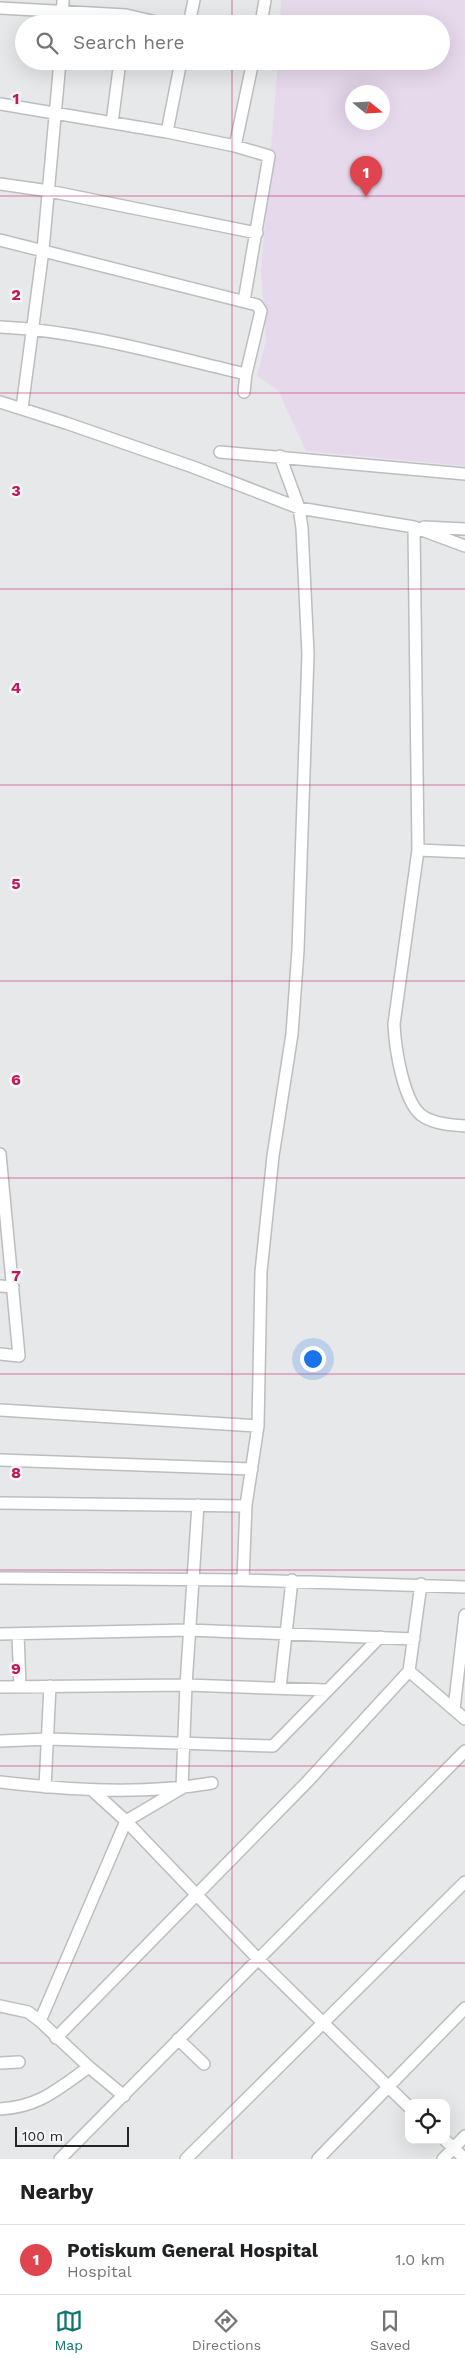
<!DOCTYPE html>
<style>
:root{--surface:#fff;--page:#f2f2f2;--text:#202124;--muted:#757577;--line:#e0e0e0;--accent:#0f766e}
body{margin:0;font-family:"Work Sans",sans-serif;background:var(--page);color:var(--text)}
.controls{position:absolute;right:15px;bottom:15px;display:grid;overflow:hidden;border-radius:10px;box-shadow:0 5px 20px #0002}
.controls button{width:45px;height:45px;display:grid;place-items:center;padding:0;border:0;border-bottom:1px solid var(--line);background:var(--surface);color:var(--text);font:25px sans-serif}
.compass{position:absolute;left:345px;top:85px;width:45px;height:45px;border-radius:50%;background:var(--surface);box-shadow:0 5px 20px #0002;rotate:108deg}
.scale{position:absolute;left:15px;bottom:12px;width:114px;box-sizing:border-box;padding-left:5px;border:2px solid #242525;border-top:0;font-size:14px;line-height:18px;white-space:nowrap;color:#242525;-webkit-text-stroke:4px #f4f6f7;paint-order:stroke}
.you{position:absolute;left:312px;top:1358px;width:18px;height:18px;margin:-12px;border:4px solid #fff;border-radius:50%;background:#1a73e8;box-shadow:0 0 0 8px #1a73e833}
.badge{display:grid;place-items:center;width:32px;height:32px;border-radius:50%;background:var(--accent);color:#fff;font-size:16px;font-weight:700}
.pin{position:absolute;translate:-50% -41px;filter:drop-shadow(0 1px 2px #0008)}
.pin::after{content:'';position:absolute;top:26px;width:18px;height:15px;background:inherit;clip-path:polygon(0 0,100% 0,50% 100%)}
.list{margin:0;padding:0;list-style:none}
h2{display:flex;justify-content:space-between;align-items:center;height:65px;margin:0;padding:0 20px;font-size:21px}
h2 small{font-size:16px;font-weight:400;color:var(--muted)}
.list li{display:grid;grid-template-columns:32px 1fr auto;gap:15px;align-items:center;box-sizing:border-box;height:70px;padding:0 20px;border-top:1px solid var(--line)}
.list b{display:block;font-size:19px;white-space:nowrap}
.list p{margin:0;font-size:16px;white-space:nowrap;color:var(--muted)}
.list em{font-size:16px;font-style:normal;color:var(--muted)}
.icon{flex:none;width:28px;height:28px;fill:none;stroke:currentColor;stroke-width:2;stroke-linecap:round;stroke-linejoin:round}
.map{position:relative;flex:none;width:465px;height:2159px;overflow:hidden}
.search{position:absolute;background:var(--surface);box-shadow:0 5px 20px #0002;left:15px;right:15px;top:15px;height:55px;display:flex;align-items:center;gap:12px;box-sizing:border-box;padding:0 18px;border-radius:28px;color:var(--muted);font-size:19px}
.sheet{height:135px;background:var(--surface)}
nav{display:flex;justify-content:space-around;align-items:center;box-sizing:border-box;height:70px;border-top:1px solid var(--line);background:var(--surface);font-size:14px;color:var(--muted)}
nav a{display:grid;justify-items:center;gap:2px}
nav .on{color:var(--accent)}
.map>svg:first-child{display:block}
.medical{fill:#e6d9ec;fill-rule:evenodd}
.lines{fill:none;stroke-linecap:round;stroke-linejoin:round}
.minor-casing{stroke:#bcbdbf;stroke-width:14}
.minor{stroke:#fff;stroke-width:11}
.grid{fill:none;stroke:#c2185b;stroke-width:1;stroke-opacity:0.55}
.grid-label{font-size:16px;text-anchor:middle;font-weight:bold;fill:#c2185b;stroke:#f4f6f7;stroke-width:5;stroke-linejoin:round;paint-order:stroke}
</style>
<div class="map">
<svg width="465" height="2159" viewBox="0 0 465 2159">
<rect width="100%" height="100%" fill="#e7e8ea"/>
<path class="medical" d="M281 0H465V466L306 451 278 390 257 376 266 340 261 272 278 61H441V24H280ZM352 92H382V122H352Z"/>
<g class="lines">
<defs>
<path id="minor" d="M0 8 126 15 165 24
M62 24 63 0
M189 24 194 0
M261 24 265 0
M0 104 167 132 235 146 269 156 244 301
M112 123 120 61
M167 132 181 61
M235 146 253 61
M0 184 49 191 257 233
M0 240 257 305 261 311 246 374 244 392
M0 327C84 331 164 355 246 374
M0 402 66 423 193 467 299 508 414 527 418 850 394 1024C395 1046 403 1105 424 1117 436 1124 451 1125 465 1126
M22 408 43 250 60 61
M220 452 465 474
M280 456 299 508 302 528 308 654 298 950 292 1034 273 1156 261 1272 258 1426 246 1505 243 1580 465 1587
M414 527 465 546
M424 527 465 529
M418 850 465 852
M0 1154 19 1356 0 1354
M0 1286 13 1287
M0 1410 258 1426
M0 1460 252 1469
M0 1503 246 1506
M0 1578 243 1580
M0 1634 189 1630 414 1639
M18 1634 20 1687
M409 1671 465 1719
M0 1687 186 1685 327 1690
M280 1688 292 1580
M454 1709 465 1615
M0 1741 48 1739 273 1746 380 1637
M0 1782C70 1790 142 1795 212 1783
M45 1787 50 1686
M182 1788 126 1821 258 1959 409 2107
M182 1788 186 1685 198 1505
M0 2006 28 2012 40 2021 89 2067 124 2096
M40 2021 126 1821 92 1790
M56 2038 308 1781 409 1671 421 1584
M178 2039 204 2064
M0 2063 19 2062
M0 2109C39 2107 58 2089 89 2067
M445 2140 465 2159
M60 2159 465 1751
M186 2159 465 1882
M318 2159 465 2008
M443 2159 465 2136"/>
</defs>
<use href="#minor" class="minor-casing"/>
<use href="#minor" class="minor"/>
</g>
<path class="grid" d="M232 0V24M232 61V2159M0 196H465M0 393H465M0 589H465M0 785H465M0 981H465M0 1178H465M0 1374H465M0 1570H465M0 1766H465M0 1963H465"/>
<g class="grid-label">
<text x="16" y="104">1</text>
<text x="16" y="300">2</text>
<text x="16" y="496">3</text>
<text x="16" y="693">4</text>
<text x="16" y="889">5</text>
<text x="16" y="1085">6</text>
<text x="16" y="1281">7</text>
<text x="16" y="1478">8</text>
<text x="16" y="1674">9</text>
</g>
</svg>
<div class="controls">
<button><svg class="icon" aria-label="locate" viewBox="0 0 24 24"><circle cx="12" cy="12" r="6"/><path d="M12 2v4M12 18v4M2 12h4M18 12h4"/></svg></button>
</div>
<svg class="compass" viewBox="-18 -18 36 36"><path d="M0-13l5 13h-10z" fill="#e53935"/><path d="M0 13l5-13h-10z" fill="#757577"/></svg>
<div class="scale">100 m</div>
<div class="you"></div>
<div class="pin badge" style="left:366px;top:197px;background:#e0444e">1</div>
<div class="search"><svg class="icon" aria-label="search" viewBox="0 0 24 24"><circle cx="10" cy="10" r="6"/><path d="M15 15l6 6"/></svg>Search here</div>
</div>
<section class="sheet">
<h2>Nearby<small></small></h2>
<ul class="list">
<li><span class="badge" style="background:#e0444e">1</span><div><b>Potiskum General Hospital</b><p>Hospital</p></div><em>1.0 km</em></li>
</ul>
</section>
<nav>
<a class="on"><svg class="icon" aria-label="map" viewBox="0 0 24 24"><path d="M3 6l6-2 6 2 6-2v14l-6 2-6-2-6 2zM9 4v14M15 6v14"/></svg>Map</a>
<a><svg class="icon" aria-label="directions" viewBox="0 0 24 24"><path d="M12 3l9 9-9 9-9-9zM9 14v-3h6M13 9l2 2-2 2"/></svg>Directions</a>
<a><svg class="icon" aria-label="saved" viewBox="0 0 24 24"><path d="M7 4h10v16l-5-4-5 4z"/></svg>Saved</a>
</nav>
